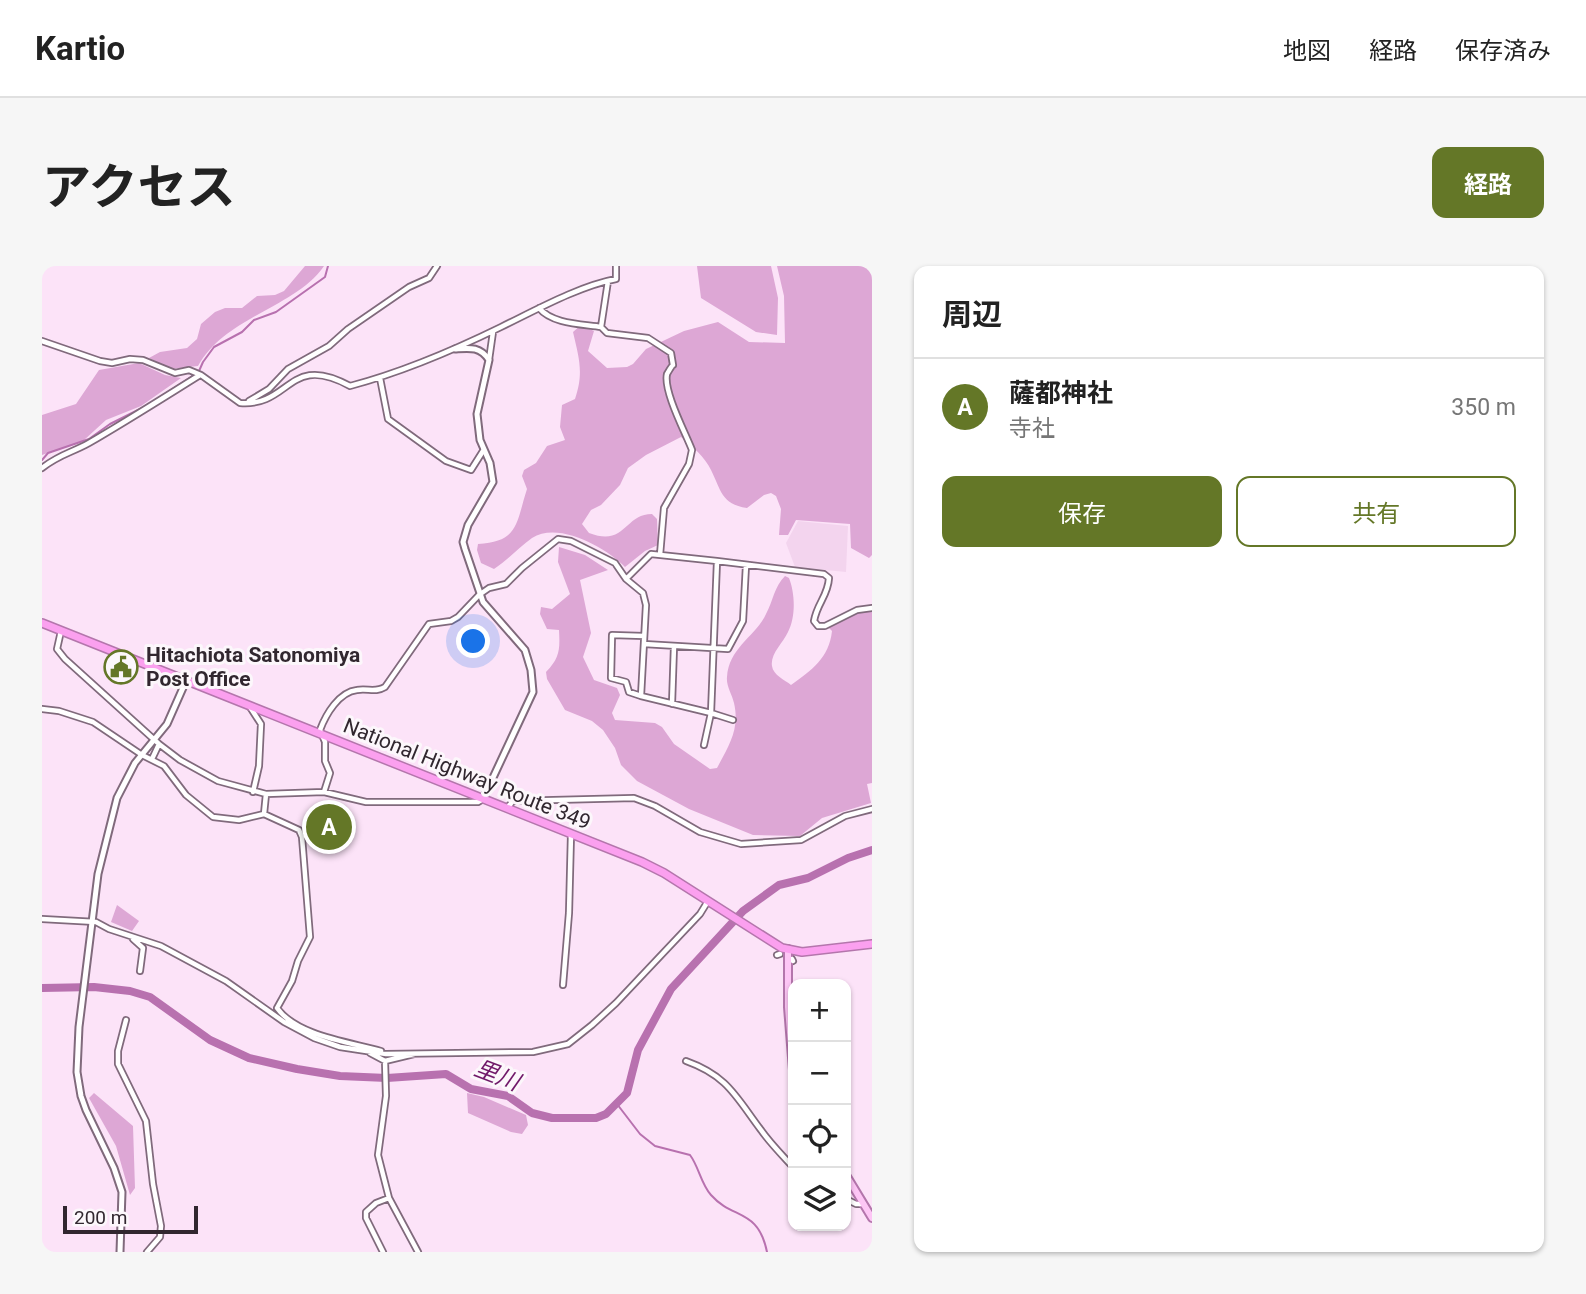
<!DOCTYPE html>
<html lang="ja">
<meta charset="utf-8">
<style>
:root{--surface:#fff;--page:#f6f6f6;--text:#222;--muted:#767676;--line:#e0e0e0;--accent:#647727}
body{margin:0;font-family:Roboto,"Noto Sans JP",sans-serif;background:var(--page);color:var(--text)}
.controls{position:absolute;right:21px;bottom:21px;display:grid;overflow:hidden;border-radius:14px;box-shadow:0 2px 5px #0004}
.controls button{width:63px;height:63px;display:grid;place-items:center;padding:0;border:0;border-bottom:2px solid var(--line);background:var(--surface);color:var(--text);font:35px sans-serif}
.scale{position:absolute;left:21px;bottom:18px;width:135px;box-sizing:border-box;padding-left:7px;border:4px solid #31272f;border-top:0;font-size:19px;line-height:24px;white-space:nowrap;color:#31272f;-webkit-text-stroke:5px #fcf7fb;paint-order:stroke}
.you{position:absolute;left:432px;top:376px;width:24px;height:24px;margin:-18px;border:5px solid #fff;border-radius:50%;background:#1a73e8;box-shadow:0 0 0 10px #1a73e833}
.badge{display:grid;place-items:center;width:46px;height:46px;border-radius:50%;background:var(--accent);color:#fff;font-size:23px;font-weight:700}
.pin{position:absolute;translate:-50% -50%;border:4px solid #fff;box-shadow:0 2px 7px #0006}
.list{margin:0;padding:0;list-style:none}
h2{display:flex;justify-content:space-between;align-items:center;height:91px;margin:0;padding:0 28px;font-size:30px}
h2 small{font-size:23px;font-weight:400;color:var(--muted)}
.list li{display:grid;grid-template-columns:46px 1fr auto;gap:21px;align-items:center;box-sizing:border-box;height:98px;padding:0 28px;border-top:2px solid var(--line)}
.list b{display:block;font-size:26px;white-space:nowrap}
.list p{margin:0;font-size:23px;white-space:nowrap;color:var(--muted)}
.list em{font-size:23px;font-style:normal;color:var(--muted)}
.actions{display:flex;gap:14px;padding:21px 28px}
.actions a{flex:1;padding:16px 0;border:2px solid var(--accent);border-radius:14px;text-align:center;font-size:24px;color:var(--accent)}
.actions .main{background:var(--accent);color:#fff}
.icon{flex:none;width:38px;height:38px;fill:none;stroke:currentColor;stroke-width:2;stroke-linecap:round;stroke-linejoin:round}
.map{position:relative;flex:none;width:830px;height:986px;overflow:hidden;border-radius:14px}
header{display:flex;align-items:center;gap:42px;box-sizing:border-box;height:98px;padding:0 35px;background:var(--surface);border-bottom:2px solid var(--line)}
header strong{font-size:33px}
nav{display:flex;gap:38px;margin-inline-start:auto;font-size:24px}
.intro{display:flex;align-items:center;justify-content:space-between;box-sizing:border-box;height:168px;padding:0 42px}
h1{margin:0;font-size:49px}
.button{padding:18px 32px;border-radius:14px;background:var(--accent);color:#fff;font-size:24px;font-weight:700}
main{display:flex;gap:42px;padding:0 42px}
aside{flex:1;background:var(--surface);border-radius:14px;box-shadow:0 2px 5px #0004}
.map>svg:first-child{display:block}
.built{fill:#f3d4ee}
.green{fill:#dda7d5}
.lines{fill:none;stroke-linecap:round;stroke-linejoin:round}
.stream{stroke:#b871af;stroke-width:2}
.river{stroke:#b871af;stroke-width:8}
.street-casing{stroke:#806a7c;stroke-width:8}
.secondary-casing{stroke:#806a7c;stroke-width:9}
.primary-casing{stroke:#b476ac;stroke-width:10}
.highway-casing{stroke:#b476ac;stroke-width:10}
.street{stroke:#fff;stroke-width:4.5}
.secondary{stroke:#fff;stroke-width:5}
.primary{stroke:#fdc6f5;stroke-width:6}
.highway{stroke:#fba0ef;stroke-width:7}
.labels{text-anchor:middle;stroke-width:6;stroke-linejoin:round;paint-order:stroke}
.poi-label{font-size:21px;font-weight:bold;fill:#31272f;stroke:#fcf7fb;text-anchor:start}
.street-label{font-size:21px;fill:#31272f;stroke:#fcf7fb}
.water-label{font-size:23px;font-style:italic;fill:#701869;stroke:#fcf7fb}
</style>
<header>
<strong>Kartio</strong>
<nav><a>地図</a><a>経路</a><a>保存済み</a></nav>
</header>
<div class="intro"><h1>アクセス</h1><a class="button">経路</a></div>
<main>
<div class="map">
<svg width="830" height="986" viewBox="0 0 830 986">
<rect width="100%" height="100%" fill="#fce3f8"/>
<path class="built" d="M756 255 806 260 804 306 753 301 744 277Z"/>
<path class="green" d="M263 0H282C253 42 184 50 156 100L129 103 107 92 118 86 145 82 155 73 159 58 173 46 183 42H200L215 30 233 29 242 25Z
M655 0H729L736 32 735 69 714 66 659 32Z
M735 0H830V289L827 292 809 282 808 258 754 254 746 269H737L739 243 734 230 729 227 722 229 705 242C679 238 679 224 669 204 663 191 650 180 639 171L604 189 586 202 578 219 559 239 549 244 540 258 547 267C584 281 582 248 610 248L615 253 616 279 603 285 583 301C564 282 517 255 490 272 477 281 466 294 452 303L439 297 435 284 436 278C477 276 474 257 485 223L480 210 482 204 494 197 505 180 523 174 518 161 520 139 533 133C542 107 537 92 531 66L539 59 552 65 546 85 565 102 585 101 591 98 604 83 642 65 676 56 707 76 743 77 742 30Z
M97 97 123 109 139 112 99 140 64 154 41 175 0 189V149L34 138 57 104Z
M517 281 543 289 566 304 538 314 549 367 541 391 552 414 575 422 578 429 570 447 573 454 613 457 620 461 632 478 668 503 675 502C687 479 698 463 692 437 690 428 684 420 685 411 687 381 714 370 724 348 731 335 732 321 743 310L747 312C753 327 754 351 746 366 741 377 728 388 730 400 731 409 743 414 749 419 770 404 787 392 790 365L786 361 788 354 806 347 830 342V517L825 518 829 537 780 552 758 570 711 569 647 543 595 515 579 499 573 482 561 464 550 455 523 444 505 413 504 406C518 392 518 383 517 364L505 363 498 348 499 341 510 343 528 328 516 296Z
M75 639 97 655 90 665 69 656Z
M52 827 91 860 93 922 88 929 74 880 47 832Z
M425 827 442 831 484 849 486 859 480 868 469 866 426 847Z"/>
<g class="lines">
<path class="stream" d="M157 105 161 96 172 81 200 66 212 54 234 46 283 11 286 0
M115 133 152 109
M0 194 6 187 47 173 68 158 104 140
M575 838 598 868 613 880 648 889C657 901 659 918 669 929 691 954 716 942 725 986"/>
<path class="river" d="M0 722 52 721 88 725 108 731 168 774 207 792 255 803 298 810 345 812 404 808 429 823 466 830 490 847 510 852H554L564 848 585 827 596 784 629 723 701 645 737 619 766 612 806 592 830 584"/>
<defs>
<path id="street" d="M497 42C510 58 540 58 559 61L565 67 606 72 629 87 631 99C630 99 625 108 625 108 621 125 644 168 650 184L647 198 622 242 618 289
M559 61 566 15
M0 75 58 95 70 97 88 93 101 94 133 107 147 104 159 109 198 137C249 141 246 86 308 120 361 106 410 85 459 61 494 44 537 20 574 13V0
M447 94 451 66
M338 112 346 153 404 195 429 204 441 185
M207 135 227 123 246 103 287 80 306 63 367 21 387 12 395 0
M0 202C18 188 29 187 47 177 85 155 121 132 158 109
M584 313 609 288 675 295
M19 365 15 383 23 393 117 478 138 494 176 515 224 528 282 526 324 536H436L441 533
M602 378 686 383 701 355 704 299
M599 430 587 426 584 416 569 412 570 369 602 370
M630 438 632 380
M208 441 219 458 217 500 211 526
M0 443 17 445 51 456 100 489 122 500 144 529 171 551 197 554 222 548
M662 479 669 447 691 454
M110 493 117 478
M282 526 288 507 283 495V476L278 464C284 448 297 426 315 424 326 422 333 427 343 421L387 358 409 355 416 351 437 329 447 322 464 318 480 302 516 273 529 275 573 297 584 313 601 327 604 339 599 430 669 447 675 295 782 308 787 312C786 330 775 337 772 355L776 360H783L815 344 830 342
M224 528 222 548 257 564 260 571 268 671 256 695 250 715 235 742C255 770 308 776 339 785
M465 542 471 535 592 532 613 540 658 566 699 578 759 574 803 550 830 543
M0 653 54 656 67 663 119 680 184 715 242 756 272 772 298 781 344 788 491 786 526 778 550 759 574 737 658 648 666 635
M91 673 101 682 98 705
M735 689 738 688
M750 693 751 695
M521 719 527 647 529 568
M84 754 76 785V798L104 855 111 918 119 960 118 971 105 986
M328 787 343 795 372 788
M343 795 344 830 336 889 347 932 376 986
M644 795C686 810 694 831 719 864 728 877 740 889 751 901
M804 933 814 938H821
M341 986 324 952V946L334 937 347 932"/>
<path id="secondary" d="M413 83C427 82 438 80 447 94L435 148 438 174 448 197 451 216 426 259 421 276 423 283 441 336 483 384 489 404 491 426 441 533
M78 986 80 926 72 902 44 844 39 830 35 806 37 761 56 608 75 532 93 497 125 458 144 415"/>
<path id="primary" d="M746 683V741L751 804
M804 909 830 952"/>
<path id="highway" d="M0 357 600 596 622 607 740 682 760 686 830 678"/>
</defs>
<use href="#street" class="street-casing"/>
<use href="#secondary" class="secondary-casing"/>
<use href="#primary" class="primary-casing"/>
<use href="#highway" class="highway-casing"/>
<use href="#street" class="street"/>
<use href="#secondary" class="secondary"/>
<use href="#primary" class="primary"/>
<use href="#highway" class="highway"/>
</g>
<defs>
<symbol id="civic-ring" viewBox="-11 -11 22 22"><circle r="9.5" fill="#fcf7fb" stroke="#647727" stroke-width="1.5"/><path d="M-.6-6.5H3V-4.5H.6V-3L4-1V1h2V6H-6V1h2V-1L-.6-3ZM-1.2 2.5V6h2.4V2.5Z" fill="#647727"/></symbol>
</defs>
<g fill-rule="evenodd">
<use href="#civic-ring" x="60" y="382" width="38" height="38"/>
</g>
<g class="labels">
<g class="poi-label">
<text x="104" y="396">Hitachiota Satonomiya<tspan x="104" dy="24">Post Office</tspan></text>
</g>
<g class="street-label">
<text transform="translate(425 508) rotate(22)" y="7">National Highway Route 349</text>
</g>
<g class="water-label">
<text transform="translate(455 809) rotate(21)" y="8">里川</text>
</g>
</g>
</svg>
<div class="controls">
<button>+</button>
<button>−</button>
<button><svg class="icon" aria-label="locate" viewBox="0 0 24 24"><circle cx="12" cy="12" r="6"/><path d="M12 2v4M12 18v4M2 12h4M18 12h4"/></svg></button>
<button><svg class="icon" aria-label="layers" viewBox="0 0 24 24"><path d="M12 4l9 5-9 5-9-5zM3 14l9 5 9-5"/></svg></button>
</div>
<div class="scale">200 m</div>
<div class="you"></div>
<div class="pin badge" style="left:287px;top:561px">A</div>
</div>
<aside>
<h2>周辺<small></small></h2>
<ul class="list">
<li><span class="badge">A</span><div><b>薩都神社</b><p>寺社</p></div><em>350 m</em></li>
</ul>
<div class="actions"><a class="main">保存</a><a>共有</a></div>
</aside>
</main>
